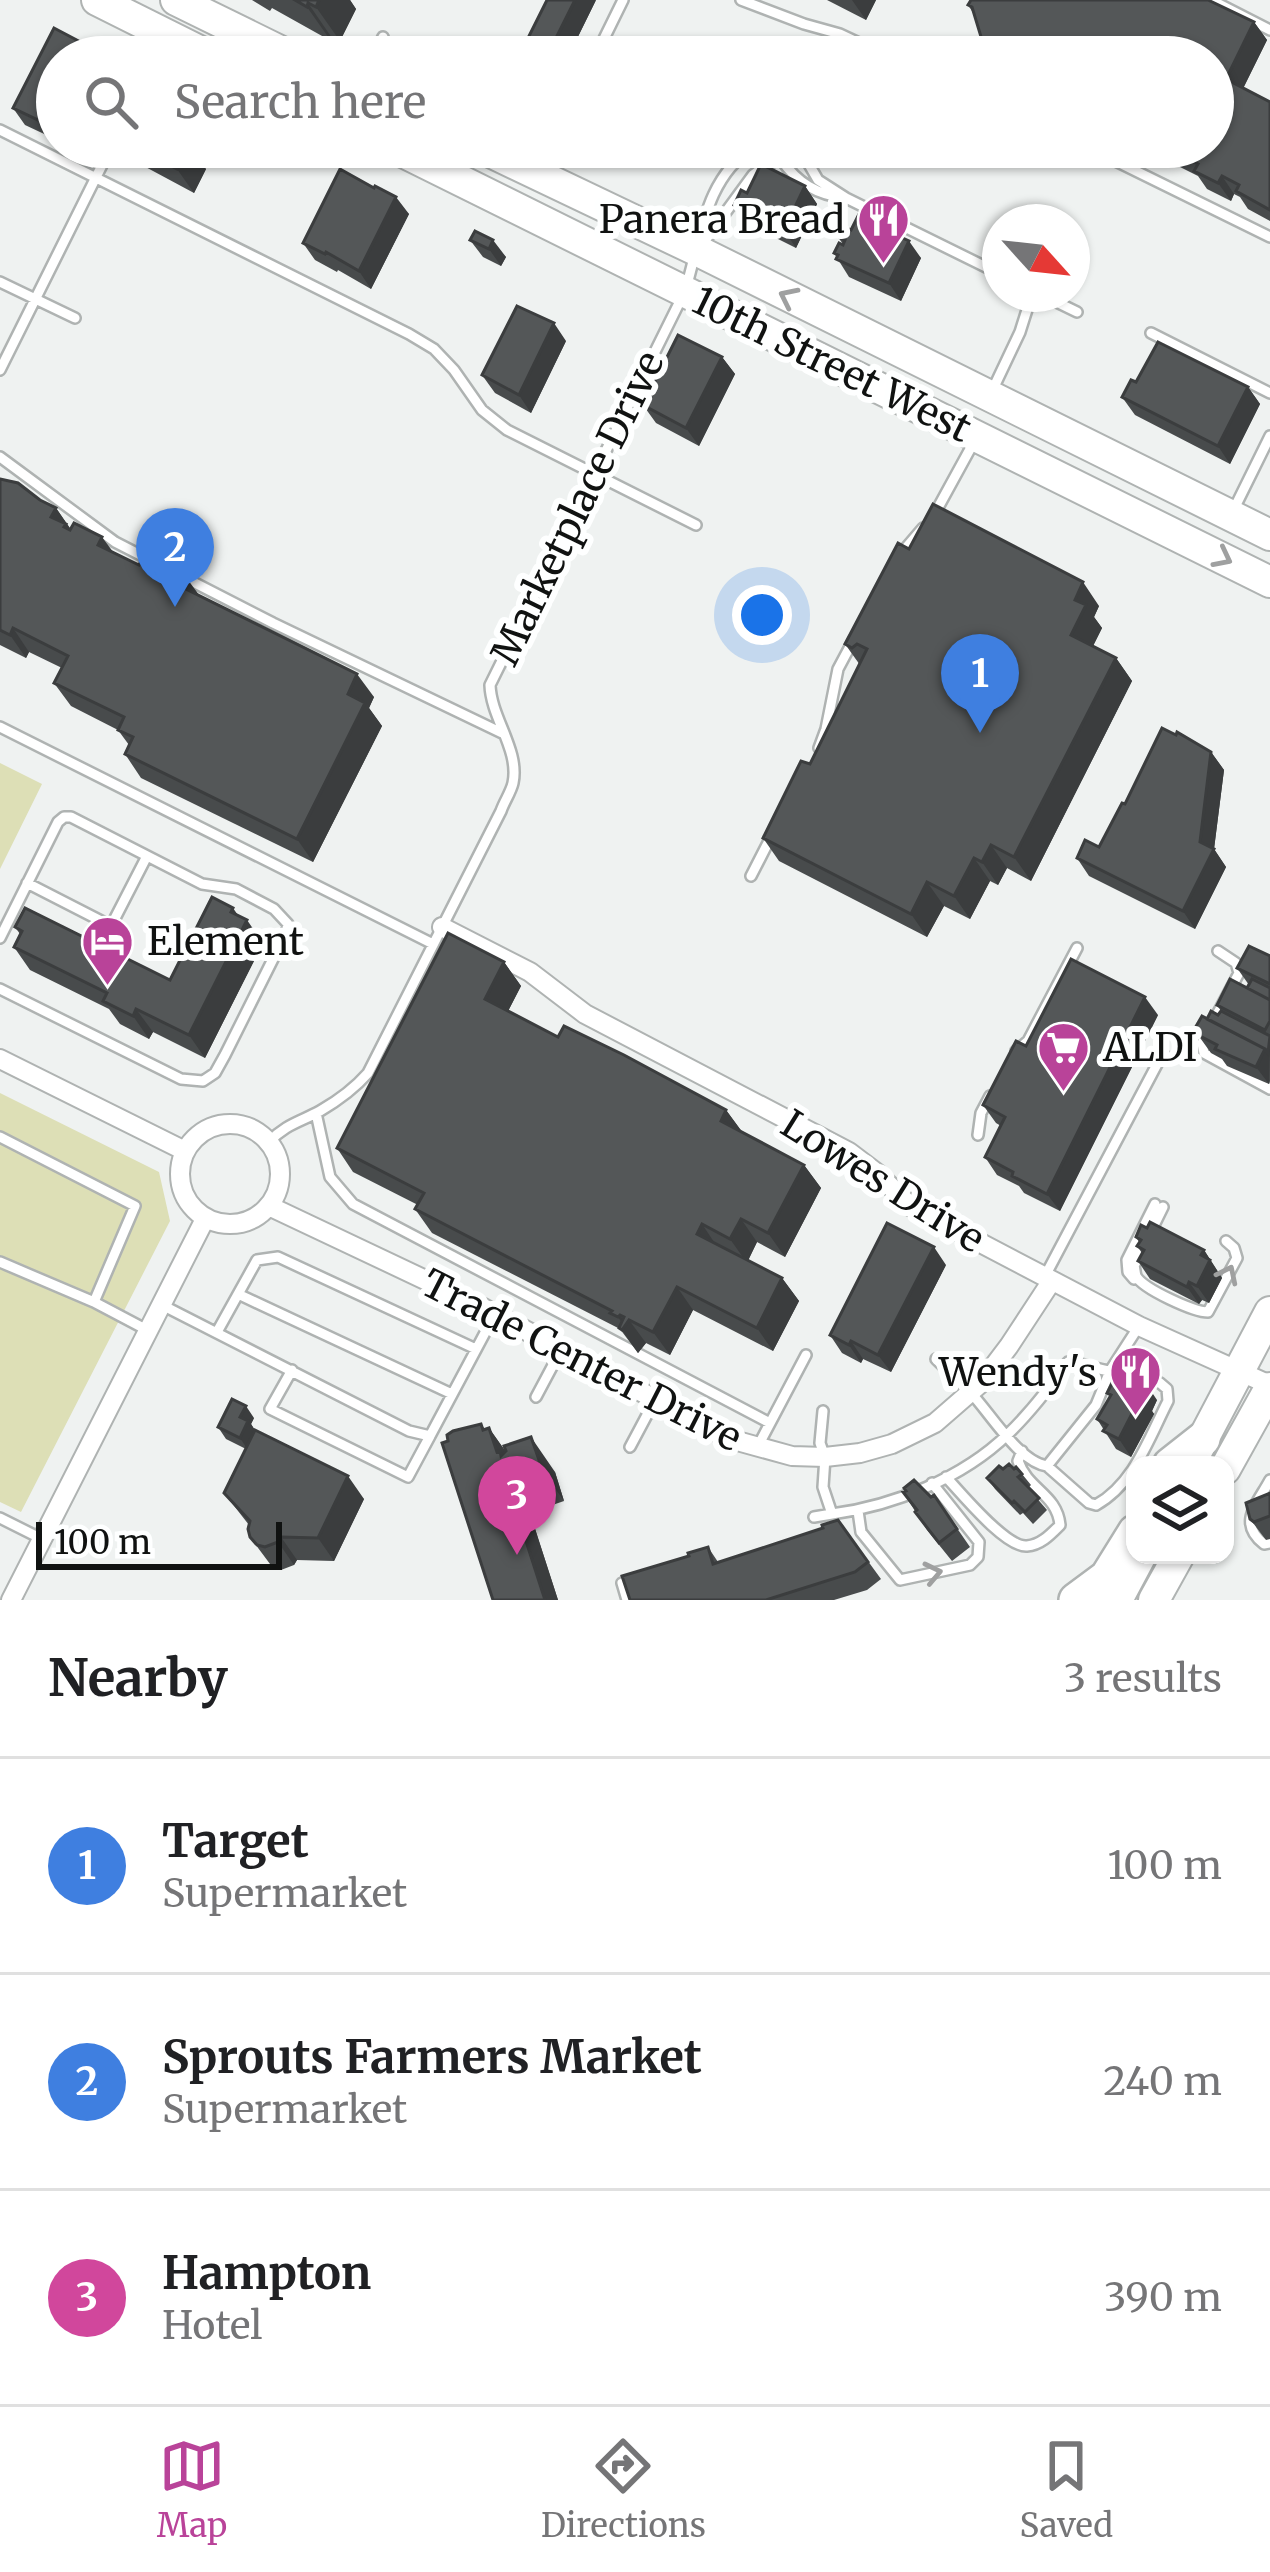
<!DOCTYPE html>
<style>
:root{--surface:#fff;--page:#f2f2f2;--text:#202124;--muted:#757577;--line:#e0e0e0;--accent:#b94399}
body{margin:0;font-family:Merriweather,serif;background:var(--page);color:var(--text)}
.controls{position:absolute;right:36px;bottom:36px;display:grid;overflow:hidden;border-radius:24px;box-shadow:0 3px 9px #0004}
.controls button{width:108px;height:108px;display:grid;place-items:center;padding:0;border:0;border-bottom:3px solid var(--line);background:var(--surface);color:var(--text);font:60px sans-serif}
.compass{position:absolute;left:982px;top:204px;width:108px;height:108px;border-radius:50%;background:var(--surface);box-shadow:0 3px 9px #0004;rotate:117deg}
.scale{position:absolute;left:36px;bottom:30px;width:246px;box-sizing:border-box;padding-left:12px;border:6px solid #101211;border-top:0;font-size:33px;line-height:42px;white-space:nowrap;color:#101211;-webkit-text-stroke:9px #feffff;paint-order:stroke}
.you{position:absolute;left:762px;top:615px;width:42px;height:42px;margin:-30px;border:9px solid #fff;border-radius:50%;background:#1a73e8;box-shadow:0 0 0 18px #1a73e833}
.badge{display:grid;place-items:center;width:78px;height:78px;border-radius:50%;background:var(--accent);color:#fff;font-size:39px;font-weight:700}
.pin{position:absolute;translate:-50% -99px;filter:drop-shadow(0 3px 6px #0008)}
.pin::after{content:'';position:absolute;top:63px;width:42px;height:36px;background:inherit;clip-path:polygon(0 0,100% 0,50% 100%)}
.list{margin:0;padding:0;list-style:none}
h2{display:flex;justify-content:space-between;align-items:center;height:156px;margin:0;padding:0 48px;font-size:51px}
h2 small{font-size:39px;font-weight:400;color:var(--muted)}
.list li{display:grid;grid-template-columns:78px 1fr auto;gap:36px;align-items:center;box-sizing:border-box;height:216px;padding:0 48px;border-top:3px solid var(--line)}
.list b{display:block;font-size:45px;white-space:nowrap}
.list p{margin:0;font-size:39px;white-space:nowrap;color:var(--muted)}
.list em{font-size:39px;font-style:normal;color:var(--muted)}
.icon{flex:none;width:66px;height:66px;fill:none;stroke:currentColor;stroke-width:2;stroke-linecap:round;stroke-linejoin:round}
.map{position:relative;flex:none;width:1270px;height:1600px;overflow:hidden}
.search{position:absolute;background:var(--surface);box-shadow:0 3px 9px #0004;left:36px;right:36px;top:36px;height:132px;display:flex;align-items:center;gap:30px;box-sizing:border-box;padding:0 42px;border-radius:66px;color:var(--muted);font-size:45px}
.sheet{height:804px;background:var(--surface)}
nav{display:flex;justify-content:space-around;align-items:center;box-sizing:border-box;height:168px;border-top:3px solid var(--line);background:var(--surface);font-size:33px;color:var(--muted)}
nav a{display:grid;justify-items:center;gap:6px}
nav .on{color:var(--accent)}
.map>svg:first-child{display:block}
.green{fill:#dddfb6}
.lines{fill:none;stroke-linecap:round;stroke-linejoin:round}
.lane-casing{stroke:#afb3b2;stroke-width:14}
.street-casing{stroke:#afb3b2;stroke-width:22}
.primary-casing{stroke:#afb3b2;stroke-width:34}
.highway-casing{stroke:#afb3b2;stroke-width:38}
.lane{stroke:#fff;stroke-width:9}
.street{stroke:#fff;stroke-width:18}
.primary{stroke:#fff;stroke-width:30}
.highway{stroke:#fff;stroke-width:33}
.wall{fill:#484b4c}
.shaded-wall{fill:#3b3d3e}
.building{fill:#545758;stroke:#3b3d3e;stroke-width:3}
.oneway{stroke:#9fa0a0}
.labels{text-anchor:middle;stroke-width:12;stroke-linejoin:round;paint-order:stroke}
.poi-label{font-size:39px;fill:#101211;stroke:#feffff;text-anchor:end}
.street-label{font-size:39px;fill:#101211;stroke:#feffff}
</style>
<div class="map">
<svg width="1270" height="1600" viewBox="0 0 1270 1600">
<rect width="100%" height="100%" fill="#eff2f1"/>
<path class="green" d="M0 763 42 784 0 869Z
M0 1093 159 1172 170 1221 21 1512 0 1502Z"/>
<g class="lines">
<defs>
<path id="lane" d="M741 0 804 24 840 34 889 57
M1211 0 1270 30
M373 57 383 37
M595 57 623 0
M0 130 409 334 434 349 454 370 482 410 507 430 696 525
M780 147 781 159C797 183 817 195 846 198
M799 147 818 180 846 198 1000 274
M1087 147 1270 237
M701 246 753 175 768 164 803 149
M0 282 75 318
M1040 294 1077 312
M1151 333 1270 393
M0 370 111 147
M993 389 1020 332 1032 294
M0 457 115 542 273 623 502 733
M1233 511 1270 436
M934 515 975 440
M899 556 923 528
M0 727 433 944
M819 748 826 729 838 669 854 639
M751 876 771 837
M27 883 111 926 147 856
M0 938 58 822 64 817H71L202 884 236 889 274 909 288 924 286 933 225 1055 215 1073 203 1081 181 1079 0 989
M1218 951 1236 963 1239 973 1202 1043 1204 1053 1270 1089
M1016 1051 1028 1041 1077 948
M316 1113 330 1177 353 1204 770 1423
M978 1135 981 1113 990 1096
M0 1137 135 1206 94 1302
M269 1142C286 1124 300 1122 320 1111 339 1100 354 1089 368 1073L501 811C504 802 511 792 513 783 520 750 491 718 490 685L685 291C701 240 704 178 754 147
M1163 1207 1134 1266C1135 1269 1135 1273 1136 1276 1143 1289 1194 1312 1208 1312L1237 1258 1234 1248 1226 1241
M0 1262 94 1302 149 1331
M1044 1278 1163 1053
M1134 1279 1128 1272 1127 1260 1155 1204
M238 1294 452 1394
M162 1305 409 1431 430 1436 495 1314
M217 1332 257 1260 278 1257 476 1349
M936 1359C947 1370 960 1381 971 1393 990 1413 1019 1462 1047 1466L1096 1405 1110 1371
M292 1370 270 1409 408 1477 430 1436
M536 1397 561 1350
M823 1411 820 1443 825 1457 823 1487 832 1514C893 1506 963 1478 1008 1434 1031 1412 1050 1387 1068 1362 1083 1363 1095 1369 1110 1371L1139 1326
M758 1446 806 1355
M630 1447 655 1400
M1047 1466 1089 1503 1096 1505C1134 1484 1149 1438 1168 1401L1167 1389 1160 1383 1118 1367
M946 1477C961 1493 1006 1548 1027 1546 1041 1545 1051 1534 1060 1525 1057 1494 1028 1490 1018 1461L1022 1451
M1270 1480C1257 1504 1237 1523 1264 1544L1270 1543
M858 1511 861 1532 900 1580 970 1565 978 1557 979 1542 932 1483
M814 1517 832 1514
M0 1518 42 1539
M627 1600 622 1583 636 1578"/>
<path id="street" d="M442 927 530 972 585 1014 849 1152 878 1174 910 1206 1139 1326 1270 1385
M0 1059 185 1151
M180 1174a50 50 0 1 1 100 0a50 50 0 1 1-100 0Z
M269 1206 474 1303 730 1439 792 1456 825 1457 860 1453 892 1444 935 1423 981 1383 1009 1346 1051 1282
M11 1600 205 1219"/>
<path id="primary" d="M97 0 211 57
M176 0 292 57
M393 147 1270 582
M480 147 698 251 1270 535
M1192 1460 1270 1312
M1225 1469 1270 1388
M1117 1600 1141 1555
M1154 1600 1179 1555"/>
<path id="highway" d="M1170 1465 1203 1439
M1076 1600 1107 1577 1135 1532"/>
</defs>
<use href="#lane" class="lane-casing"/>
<use href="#street" class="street-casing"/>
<use href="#primary" class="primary-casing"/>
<use href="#highway" class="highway-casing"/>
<use href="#lane" class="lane"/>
<use href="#street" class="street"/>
<use href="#primary" class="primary"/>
<use href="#highway" class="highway"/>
</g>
<path class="wall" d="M252 0H350L356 9 340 41 332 38 331 41 272 8 270 11Z
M596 0 568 57H532L524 46Z
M827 0H876L866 20Z
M968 5 1254 22 1267 40 1243 88 1270 102V221L1248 209 1240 197 1234 194 1231 201 1207 189 1198 176 1166 160 1162 168 1120 147H1213V57H990L980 43 982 40 974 14Z
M57 57V140L25 125 13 108Z
M128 147H216L215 150 213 149 204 167 206 169 194 193 140 164Z
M805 186 817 204 796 248 746 223 734 205 747 193Z
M374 188 409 214 371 289 338 270 337 272 315 260 303 243Z
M881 228 921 258 901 301 849 277 834 253 843 244 837 236 851 230Z
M475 231 506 257 501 266 483 257 470 240Z
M566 341 531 413 495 393 482 375Z
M722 357 735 374 699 446 656 423 643 405Z
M1136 382 1248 387 1260 404 1230 464 1135 415 1122 397Z
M0 479 56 508 71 530 199 595 374 697 369 708 382 726 313 862 141 778 125 754 129 745 118 730 71 706 54 683 62 668 29 652 26 658 0 645Z
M909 549 1099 606 1094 617 1102 628 1093 646 1116 658 1132 681 1031 881 1007 868 998 885 990 881 970 919 944 906 927 937 779 861 763 838 810 764 860 665 845 644Z
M1211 752 1224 770 1214 849 1226 867 1195 929 1089 876 1077 858 1099 847 1125 804Z
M239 916 263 943 205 1058 153 1032 149 1039 120 1024 109 1009 30 970 14 947 20 934 15 927 170 980Z
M1270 956V1081L1269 1084 1227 1066 1222 1059 1211 1053 1198 1035 1207 1019 1218 1015 1221 1011 1217 1005 1247 988 1249 985 1237 968Z
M504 962 521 986 508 1011 558 1037 726 1110 742 1132 804 1165 821 1188 785 1257 757 1242 748 1260 782 1278 799 1301 773 1351 693 1310 670 1355 646 1343 638 1353 620 1329 432 1233 415 1209 418 1205 353 1172 337 1148Z
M1158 1015 1060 1211 1024 1193 1019 1186 997 1175 985 1157 1001 1126 996 1123 983 1105 1026 1046Z
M1136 1237 1204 1250 1222 1278 1209 1303 1202 1300 1199 1304 1150 1279 1138 1261 1142 1253 1137 1246 1139 1242Z
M946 1265 891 1372 863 1359 861 1363 842 1353 830 1335Z
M1107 1393 1157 1400 1152 1411 1154 1414 1131 1457 1116 1449 1097 1419 1110 1397Z
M254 1418 251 1424 255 1431 364 1499 334 1561 297 1560 294 1565 281 1570 273 1568 250 1537 249 1525 224 1493 246 1449 226 1439 218 1427Z
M481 1424 485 1430 489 1428 506 1452 555 1472 564 1501 538 1510 532 1503 528 1507 558 1600H493L448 1441Z
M1003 1469H1014L1022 1474 1031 1485 1028 1488 1047 1510 1033 1524 1023 1513 1020 1515 995 1489 987 1478Z
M903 1492 931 1497 934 1495 970 1547 952 1561 927 1530Z
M1270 1493V1539L1266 1540 1250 1519Z
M838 1520 881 1579 867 1590 834 1600H630L689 1556 708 1547 718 1562 823 1528Z"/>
<path class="shaded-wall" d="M319 0H350L356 9 340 41 316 7Z
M575 0H596L568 57H552L553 44Z
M852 0H876L866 20Z
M308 3 332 38 331 41 307 7Z
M1254 22 1267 40 1239 97 1226 79Z
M189 147H212L213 149 204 167 206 169 194 193 177 169Z
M1151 147H1156L1166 160 1162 168 1149 150Z
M1222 176 1234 194 1231 201 1218 183Z
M805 186 817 204 796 248 784 230Z
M396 197 409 214 371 289 359 271Z
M493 240 506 257 501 266 489 249Z
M909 241 921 258 901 301 889 283Z
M554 323 566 341 531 413 519 395Z
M722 357 735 374 699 446 686 428Z
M1248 387 1260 404 1230 464 1218 446Z
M56 508 72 531 71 532 51 517Z
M102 537 119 560 98 545Z
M188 580 205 603 184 588Z
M1083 582 1099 606 1094 617 1102 628 1087 658 1071 635 1075 600Z
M13 628 29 652 26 658 10 635Z
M1116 658 1132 681 1031 881 1014 857Z
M357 674 374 697 369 708 382 726 313 862 297 839 348 694Z
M1211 752 1224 770 1214 849 1226 867 1195 929 1183 911 1200 842Z
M991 845 1007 868 998 885 982 862Z
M974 858 990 881 970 919 954 896Z
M927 882 944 906 927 937 911 914Z
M233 908 244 924 247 920 263 943 205 1058 189 1035Z
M504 962 521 986 502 1023 485 999Z
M1145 997 1158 1015 1060 1211 1047 1194Z
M136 1009 153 1032 149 1039 133 1016Z
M1265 1049H1270L1269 1084 1256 1067Z
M726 1110 743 1133 721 1121Z
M804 1165 821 1188 785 1257 768 1233Z
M741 1219 757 1242 747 1263 730 1239Z
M702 1224 718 1248 697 1234Z
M934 1247 946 1265 891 1372 878 1355Z
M1204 1250 1222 1278 1209 1303 1197 1286 1201 1255Z
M782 1278 799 1301 773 1351 757 1328Z
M1189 1282 1202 1300 1199 1304 1187 1287Z
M677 1287 693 1310 670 1355 653 1332Z
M620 1315 626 1324 629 1320 646 1343 638 1353 622 1330 624 1326 618 1317Z
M851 1341 863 1359 861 1363 849 1345Z
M1145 1382 1157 1400 1152 1411 1154 1414 1131 1457 1119 1439Z
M246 1406 254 1418 251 1424 257 1433 248 1450 240 1438V1417Z
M481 1424 494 1443 489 1428 513 1462 509 1469 532 1503 528 1507 558 1600H545L504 1473Z
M531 1437 555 1472 564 1501 540 1467Z
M348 1476 364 1499 334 1561 318 1538Z
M281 1537 297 1560 294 1565 278 1542Z"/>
<path class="building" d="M295 0H319L316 7 308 3 307 7Z
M547 0H575L553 44 557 47 552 57H546L524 46Z
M971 0H1208L1254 22 1226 79 1270 102V210L1236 191 1239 185 1222 176 1218 183 1194 171 1198 164 1162 147H1213V57H997L1000 52 980 43 982 40 972 7 968 5Z
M54 28 109 57H57V129L13 108Z
M135 147H189L177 169Z
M761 164 805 186 784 230 734 205 741 190 747 193Z
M340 169 374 188 375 186 396 197 359 271 326 252 325 254 303 243Z
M860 212 875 219 872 224 909 241 889 283 836 259 838 255 834 253 839 243 843 245 845 240 837 236 842 226 851 230Z
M475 231 493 240 489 249 470 240Z
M517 306 554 323 519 395 482 375Z
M678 335 722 357 686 428 643 405Z
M1158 342 1248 387 1218 446 1122 397 1131 380 1136 382Z
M0 479 18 483 40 500 56 508 51 517 66 524 64 527 70 530 74 523 102 537 98 545 139 565 143 557 188 580 184 588 357 674 348 694 365 703 297 839 125 754 133 737 118 730 124 717 54 683 68 656 13 628 10 635 0 630Z
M933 504 1083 582 1075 600 1086 605 1071 635 1116 658 1014 857 991 845 982 862 974 858 954 896 927 882 911 914 763 838 801 761 810 764 867 649 857 644 852 648 845 644 898 543 909 549Z
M1162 728 1176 735 1177 732 1211 752 1200 842 1214 849 1183 911 1077 858 1085 840 1099 847 1122 803 1125 804Z
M212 897 233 908 231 912 247 920 189 1035 136 1009 133 1016 103 1001 107 993 14 947 22 931 15 927 25 908 170 980Z
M448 933 504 962 485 999 558 1037 564 1026 624 1055 726 1110 721 1121 804 1165 768 1233 741 1219 730 1239 702 1224 697 1234 782 1278 757 1328 677 1287 653 1332 629 1320 622 1330 619 1328 624 1317 620 1315 618 1317 610 1313 612 1311 415 1209 424 1193 337 1148Z
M1249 946 1270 956V984L1237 968Z
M1071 959 1145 997 1047 1194 1012 1176 1013 1172 985 1157 1005 1117 983 1105 1016 1041 1026 1046Z
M1230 979 1270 1000V1021L1265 1030 1217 1005Z
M1252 979 1270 988V1000L1247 988Z
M1211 1011 1218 1015 1221 1011 1270 1036 1268 1053 1265 1049 1207 1019Z
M1202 1016 1265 1049 1256 1067 1215 1049 1217 1045 1198 1035 1195 1028Z
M1150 1222 1204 1250 1201 1255 1210 1260 1197 1286 1189 1282 1187 1287 1138 1261 1144 1250 1137 1246 1141 1240 1136 1237 1141 1225 1147 1228Z
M887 1223 934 1247 878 1355 851 1341 849 1345 830 1335Z
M1120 1367 1145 1382 1138 1394 1141 1396 1119 1439 1103 1431 1107 1425 1097 1419 1111 1395 1107 1393Z
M232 1399 246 1406 240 1417 248 1421 240 1438 218 1427Z
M481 1424 483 1430 489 1428 497 1452 500 1451 501 1456 506 1451 504 1446 531 1437 539 1460 540 1467 514 1476 508 1468 504 1473 545 1600H493L442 1443 448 1441 447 1435 453 1431Z
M255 1430 348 1476 318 1538 281 1537 278 1542 265 1547 257 1545 250 1537 248 1529 250 1521 224 1493Z
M1009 1464 1014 1469 1016 1467 1022 1474 1018 1477 1039 1498 1025 1512 1014 1501 1012 1503 987 1478 999 1466 1003 1469Z
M914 1480 931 1497 934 1495 957 1529 939 1543 915 1512 917 1510 903 1492 906 1491 904 1488Z
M1270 1493V1516L1254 1522 1250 1519 1246 1503Z
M838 1520 868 1562 855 1572 766 1600H630L622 1576 689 1556 688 1553 708 1547 713 1564 823 1528 822 1525Z"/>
<defs><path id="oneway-chevron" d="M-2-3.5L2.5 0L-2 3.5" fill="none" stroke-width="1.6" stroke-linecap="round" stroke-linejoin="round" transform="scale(3)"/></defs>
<g class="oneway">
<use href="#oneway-chevron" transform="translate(788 297) rotate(-154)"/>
<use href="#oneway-chevron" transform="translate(1223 558) rotate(27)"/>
<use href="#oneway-chevron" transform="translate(1228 1274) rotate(-64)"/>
<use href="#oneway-chevron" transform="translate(933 1573) rotate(-12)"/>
</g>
<defs>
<symbol id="restaurant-pin" viewBox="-11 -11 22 30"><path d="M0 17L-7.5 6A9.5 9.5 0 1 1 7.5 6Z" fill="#b94399" stroke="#feffff"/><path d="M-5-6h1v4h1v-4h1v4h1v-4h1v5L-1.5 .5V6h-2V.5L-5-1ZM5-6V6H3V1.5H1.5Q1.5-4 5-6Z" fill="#fff"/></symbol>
<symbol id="hotel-pin" viewBox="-11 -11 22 30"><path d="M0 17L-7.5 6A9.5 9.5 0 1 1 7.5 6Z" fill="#b94399" stroke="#feffff"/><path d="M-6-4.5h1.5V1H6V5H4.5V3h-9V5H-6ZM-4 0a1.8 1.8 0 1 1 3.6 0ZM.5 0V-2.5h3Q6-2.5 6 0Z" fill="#fff"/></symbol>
<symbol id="supermarket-pin" viewBox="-11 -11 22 30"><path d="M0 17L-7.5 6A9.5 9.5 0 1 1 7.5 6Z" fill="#b94399" stroke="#feffff"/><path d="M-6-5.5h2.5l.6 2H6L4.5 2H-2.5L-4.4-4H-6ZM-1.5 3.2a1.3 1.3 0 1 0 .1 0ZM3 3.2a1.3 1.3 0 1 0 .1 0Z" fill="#fff"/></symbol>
</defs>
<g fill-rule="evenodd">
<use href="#restaurant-pin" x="854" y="190" width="59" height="81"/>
<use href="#hotel-pin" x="78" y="912" width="59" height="81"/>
<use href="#supermarket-pin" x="1034" y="1018" width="59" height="81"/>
<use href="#restaurant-pin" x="1106" y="1342" width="59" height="81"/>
</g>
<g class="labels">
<g class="poi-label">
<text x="845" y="233">Panera Bread</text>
<text x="147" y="955" text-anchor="start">Element</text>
<text x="1103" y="1061" text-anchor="start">ALDI</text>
<text x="1097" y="1386">Wendy's</text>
</g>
<g class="street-label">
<text transform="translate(832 364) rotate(26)" y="14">10th Street West</text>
<text transform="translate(577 508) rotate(-64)" y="14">Marketplace Drive</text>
<text transform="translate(883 1181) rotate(32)" y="14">Lowes Drive</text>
<text transform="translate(582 1360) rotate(27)" y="14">Trade Center Drive</text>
</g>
</g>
</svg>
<div class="controls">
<button><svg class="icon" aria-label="layers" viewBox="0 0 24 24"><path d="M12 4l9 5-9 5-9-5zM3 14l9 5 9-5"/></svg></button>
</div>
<svg class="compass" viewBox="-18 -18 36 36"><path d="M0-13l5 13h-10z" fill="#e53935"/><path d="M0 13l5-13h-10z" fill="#757577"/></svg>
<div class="scale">100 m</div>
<div class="you"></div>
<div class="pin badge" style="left:980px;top:733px;background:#3f7fe0">1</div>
<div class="pin badge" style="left:175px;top:607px;background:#3f7fe0">2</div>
<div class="pin badge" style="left:517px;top:1555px;background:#d1479c">3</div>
<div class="search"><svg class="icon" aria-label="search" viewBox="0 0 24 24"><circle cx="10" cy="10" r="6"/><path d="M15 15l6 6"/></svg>Search here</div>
</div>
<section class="sheet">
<h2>Nearby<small>3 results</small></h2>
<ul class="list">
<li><span class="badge" style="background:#3f7fe0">1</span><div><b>Target</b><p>Supermarket</p></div><em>100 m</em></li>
<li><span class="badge" style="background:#3f7fe0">2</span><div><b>Sprouts Farmers Market</b><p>Supermarket</p></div><em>240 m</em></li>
<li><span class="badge" style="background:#d1479c">3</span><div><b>Hampton</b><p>Hotel</p></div><em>390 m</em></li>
</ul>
</section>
<nav>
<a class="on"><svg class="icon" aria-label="map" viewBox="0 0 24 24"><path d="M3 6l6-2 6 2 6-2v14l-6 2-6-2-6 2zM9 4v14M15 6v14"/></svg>Map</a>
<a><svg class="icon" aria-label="directions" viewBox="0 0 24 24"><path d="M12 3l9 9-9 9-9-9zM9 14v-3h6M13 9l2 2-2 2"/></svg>Directions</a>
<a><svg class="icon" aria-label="saved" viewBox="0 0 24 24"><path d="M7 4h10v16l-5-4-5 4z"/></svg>Saved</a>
</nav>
